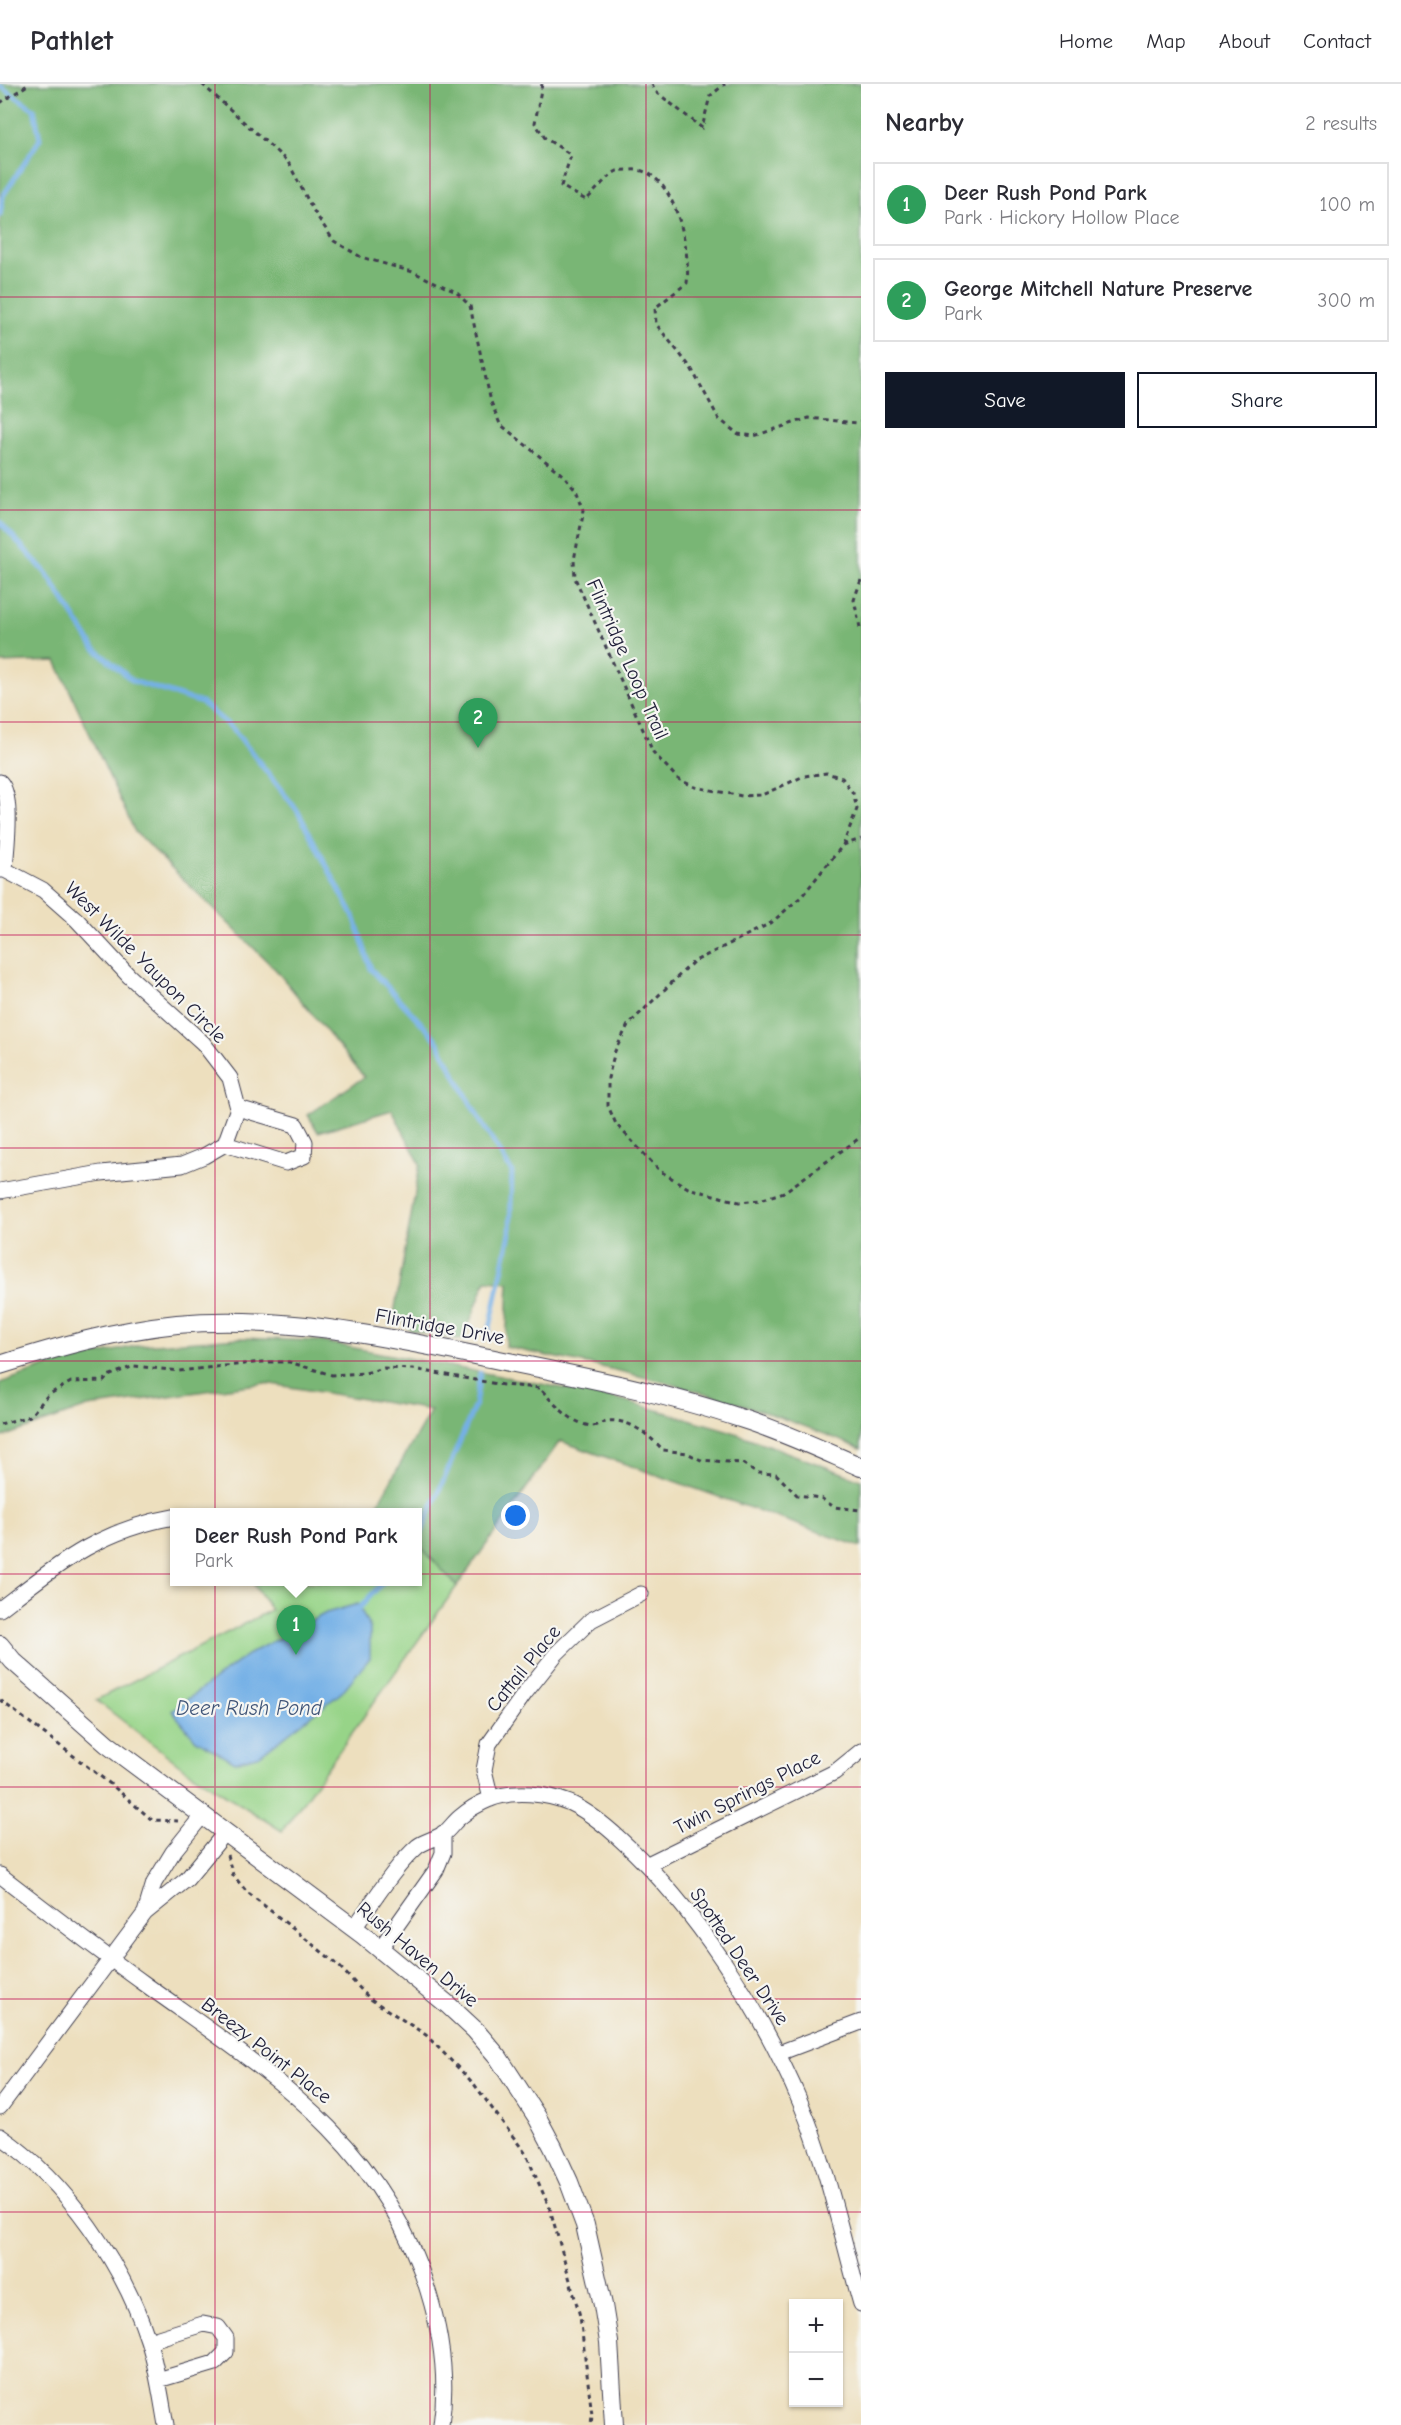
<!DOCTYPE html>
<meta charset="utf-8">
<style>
:root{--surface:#fff;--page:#f7f7f7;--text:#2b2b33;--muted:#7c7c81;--line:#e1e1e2;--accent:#111827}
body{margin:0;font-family:"Comic Neue",sans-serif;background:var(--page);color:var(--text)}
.controls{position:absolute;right:18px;bottom:18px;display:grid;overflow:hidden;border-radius:0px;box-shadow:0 2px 4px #0004}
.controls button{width:54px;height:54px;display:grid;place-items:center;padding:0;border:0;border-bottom:2px solid var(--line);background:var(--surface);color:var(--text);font:30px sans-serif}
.you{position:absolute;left:516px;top:1432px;width:21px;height:21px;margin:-15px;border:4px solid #fff;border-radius:50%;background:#1a73e8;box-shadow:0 0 0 9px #1a73e833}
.badge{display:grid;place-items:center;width:39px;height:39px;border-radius:50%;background:var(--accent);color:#fff;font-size:20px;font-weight:700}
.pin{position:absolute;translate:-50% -50px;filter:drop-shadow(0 2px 3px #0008)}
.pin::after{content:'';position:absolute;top:32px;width:21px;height:18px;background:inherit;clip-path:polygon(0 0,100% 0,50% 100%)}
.popup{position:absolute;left:170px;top:1424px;width:252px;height:78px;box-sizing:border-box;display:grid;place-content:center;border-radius:0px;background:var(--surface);filter:drop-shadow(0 2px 4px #0005);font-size:20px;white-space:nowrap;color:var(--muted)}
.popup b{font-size:22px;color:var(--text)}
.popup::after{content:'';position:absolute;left:50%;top:100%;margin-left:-12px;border:12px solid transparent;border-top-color:var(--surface)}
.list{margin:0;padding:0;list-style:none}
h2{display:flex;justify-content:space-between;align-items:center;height:78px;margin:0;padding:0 24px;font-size:26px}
h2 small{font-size:20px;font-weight:400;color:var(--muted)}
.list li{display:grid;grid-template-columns:39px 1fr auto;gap:18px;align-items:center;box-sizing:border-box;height:84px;margin:0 12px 12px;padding:0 12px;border:2px solid var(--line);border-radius:0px}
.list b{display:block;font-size:22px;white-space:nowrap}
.list p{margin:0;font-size:20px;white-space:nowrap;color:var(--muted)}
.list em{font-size:20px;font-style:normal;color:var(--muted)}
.actions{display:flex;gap:12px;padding:18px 24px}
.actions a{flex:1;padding:14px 0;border:2px solid var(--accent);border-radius:0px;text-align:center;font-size:21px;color:var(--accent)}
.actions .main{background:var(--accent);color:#fff}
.map{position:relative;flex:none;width:861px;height:2341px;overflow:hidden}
header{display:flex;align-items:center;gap:36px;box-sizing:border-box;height:84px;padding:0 30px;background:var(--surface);border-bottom:2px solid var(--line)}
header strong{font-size:28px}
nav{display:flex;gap:33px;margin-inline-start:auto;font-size:21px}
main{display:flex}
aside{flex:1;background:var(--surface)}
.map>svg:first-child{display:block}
.green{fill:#97d488;stroke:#5c7b62;stroke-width:1.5}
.forest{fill:#79b674;stroke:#4e6c58;stroke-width:1.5}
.water{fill:#74b0e6;stroke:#4b6990;stroke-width:1.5}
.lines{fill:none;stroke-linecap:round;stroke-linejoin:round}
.stream{stroke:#74b0e6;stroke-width:5}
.minor-casing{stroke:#403e4f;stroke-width:17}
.tertiary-casing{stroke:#403e4f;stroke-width:20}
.path{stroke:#403e4f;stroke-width:3;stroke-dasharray:4.5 4.5;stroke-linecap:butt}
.minor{stroke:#fff;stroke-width:15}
.tertiary{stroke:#fff;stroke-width:18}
.grid{fill:none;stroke:#c2185b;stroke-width:1.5;stroke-opacity:0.55}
.labels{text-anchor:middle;stroke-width:4.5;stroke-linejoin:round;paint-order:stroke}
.street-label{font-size:20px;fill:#22223b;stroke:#f6f6f2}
.water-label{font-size:21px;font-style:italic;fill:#3f5477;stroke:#f6f6f2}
</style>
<header>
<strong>Pathlet</strong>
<nav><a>Home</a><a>Map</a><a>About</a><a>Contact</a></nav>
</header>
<main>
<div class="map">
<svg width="861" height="2341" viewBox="0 0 861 2341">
<rect width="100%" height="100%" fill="#f6f6f2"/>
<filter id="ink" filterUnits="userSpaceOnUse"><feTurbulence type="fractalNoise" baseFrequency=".0167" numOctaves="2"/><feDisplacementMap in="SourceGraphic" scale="12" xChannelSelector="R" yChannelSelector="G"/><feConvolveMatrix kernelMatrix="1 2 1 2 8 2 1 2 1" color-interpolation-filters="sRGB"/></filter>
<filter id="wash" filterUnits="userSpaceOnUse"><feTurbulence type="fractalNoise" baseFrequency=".008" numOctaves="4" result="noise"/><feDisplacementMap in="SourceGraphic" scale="24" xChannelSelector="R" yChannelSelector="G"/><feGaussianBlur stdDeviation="1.35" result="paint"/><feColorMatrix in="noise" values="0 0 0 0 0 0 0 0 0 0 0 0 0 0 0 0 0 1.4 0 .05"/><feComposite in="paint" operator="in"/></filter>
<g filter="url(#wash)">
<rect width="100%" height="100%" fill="#eddfbe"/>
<path class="green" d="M418 1460 457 1502 282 1747 185 1685 96 1616 271 1526 254 1501 263 1498H418Z"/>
<path class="forest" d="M0 0H861V1365C788 1334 713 1309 635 1291 593 1280 549 1273 506 1263L509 1198 486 1196 463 1256 412 1247 394 1230 420 1080 392 1026 318 1048 308 1031 364 993 276 886 135 748 56 577 0 579Z
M240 1254 318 1257 619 1315 730 1347 861 1396V1463L560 1357 457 1502 418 1460V1428H388L378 1419 431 1326 265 1299 88 1323 0 1354V1299L48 1282 140 1261Z"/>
<path class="water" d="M358 1520 370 1544V1574L341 1609 260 1671 235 1678 196 1656 172 1627 247 1571 326 1529Z"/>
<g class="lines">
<path class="stream" d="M0 2 34 25 40 55 3 112 0 131
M0 438 47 490 94 564 133 597 202 619 233 645 297 726 355 835 371 885 436 955 478 1033 512 1088 510 1149 488 1253
M418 1457 475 1321 480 1289
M356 1528 383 1498"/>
</g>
</g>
<g filter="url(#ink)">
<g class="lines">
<defs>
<path id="minor" d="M0 698C14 713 6 765 5 786
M0 786H5L43 806 77 836 129 892 203 959 230 994 238 1024
M225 1060 286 1079 304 1072 305 1058 296 1041 238 1024
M0 1107 101 1089 182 1081 204 1072 225 1060 238 1024
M0 1525C59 1480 99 1446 174 1433
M491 1715 484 1686 489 1660 525 1609 556 1570 591 1536 641 1510
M648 1780 835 1688 861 1667
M0 1791C48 1828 96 1865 145 1900 266 1987 382 2056 428 2207 442 2252 448 2295 441 2341
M145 1829 154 1799 173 1768 202 1732
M354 1844C373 1818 394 1783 418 1762 425 1757 435 1755 443 1750 449 1746 453 1739 459 1734 467 1727 480 1719 490 1715 514 1706 546 1709 570 1719 589 1728 606 1742 621 1756 695 1823 763 1929 801 2020 828 2084 842 2154 861 2220
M380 1865 436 1786 443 1769V1749
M779 1969 861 1938
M0 2023 145 1829 187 1795 225 1749
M0 2052C66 2097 123 2180 148 2256 157 2283 161 2313 166 2341
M149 2257 203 2240 218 2243 226 2254V2268L215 2279 158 2296"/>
<path id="tertiary" d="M0 1281C57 1263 117 1246 177 1240 277 1231 377 1251 474 1271 564 1289 656 1306 743 1335 784 1348 822 1366 861 1383
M0 1561 13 1577 107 1660 363 1851 447 1920 475 1946 498 1973 537 2033 553 2063 569 2098 585 2141 603 2221 609 2258 614 2341"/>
</defs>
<use href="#minor" class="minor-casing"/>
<use href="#tertiary" class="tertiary-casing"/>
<path class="path" d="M202 0 288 78 313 126 334 157 361 173 413 188 456 208 470 222 491 318 500 340 565 393 576 406 584 426 574 476 575 494 653 668 678 695 695 703 742 712 762 711 804 692 827 689 842 694 853 709 857 725 843 761 802 812 771 839 693 878 628 941 615 967 608 994V1022L616 1040 660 1087 688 1104 739 1118 760 1116 784 1108 861 1053
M542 0 535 39 545 54 571 71 561 102 586 116C594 109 608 91 617 87 620 86 627 86 631 86 675 82 691 168 687 199L655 224 656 240 691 284 719 335 738 350 754 352 809 334 857 339 861 337
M652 0 655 7 702 44 710 12 725 0
M0 19 29 0
M861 496 854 516 861 548
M843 761 861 755
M0 1340 30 1332 48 1311 71 1298 104 1297 108 1292 134 1282 179 1287 262 1278H289L332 1291 365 1289 384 1284 413 1285 503 1301 540 1304C553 1319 571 1340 592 1342 597 1342 602 1338 606 1337 628 1334 648 1350 663 1366L687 1369 701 1376 742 1379 758 1389 776 1390 797 1411 821 1414 834 1423 861 1426
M0 1616 113 1702 152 1736 178 1737
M227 1771 233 1791 246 1807 337 1880 369 1914 426 1951 474 2000 526 2070 550 2125 580 2232 592 2331 591 2341"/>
<use href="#minor" class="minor"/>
<use href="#tertiary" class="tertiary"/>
</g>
</g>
<path class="grid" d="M215 0V2341M430 0V2341M646 0V2341M0 213H861M0 426H861M0 638H861M0 851H861M0 1064H861M0 1277H861M0 1490H861M0 1703H861M0 1915H861M0 2128H861"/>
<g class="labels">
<g class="street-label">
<text transform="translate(628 575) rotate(66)" y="7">Flintridge Loop Trail</text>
<text transform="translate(146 878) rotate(45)" y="7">West Wilde Yaupon Circle</text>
<text transform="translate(440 1242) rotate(10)" y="7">Flintridge Drive</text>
<text transform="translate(523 1584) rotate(-51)" y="7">Cattail Place</text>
<text transform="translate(747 1708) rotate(-27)" y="7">Twin Springs Place</text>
<text transform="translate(418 1870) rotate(40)" y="7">Rush Haven Drive</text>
<text transform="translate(740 1872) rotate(56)" y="7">Spotted Deer Drive</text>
<text transform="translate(267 1966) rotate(38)" y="7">Breezy Point Place</text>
</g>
<g class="water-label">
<text x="249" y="1631">Deer Rush Pond</text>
</g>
</g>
</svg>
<div class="controls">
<button>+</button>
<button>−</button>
</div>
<div class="you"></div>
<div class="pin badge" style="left:296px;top:1571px;background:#2e9e5b">1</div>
<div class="popup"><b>Deer Rush Pond Park</b>Park</div>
<div class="pin badge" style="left:478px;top:664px;background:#2e9e5b">2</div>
</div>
<aside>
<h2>Nearby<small>2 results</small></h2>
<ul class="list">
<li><span class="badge" style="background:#2e9e5b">1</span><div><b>Deer Rush Pond Park</b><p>Park · Hickory Hollow Place</p></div><em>100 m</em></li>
<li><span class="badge" style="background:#2e9e5b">2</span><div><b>George Mitchell Nature Preserve</b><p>Park</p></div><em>300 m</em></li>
</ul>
<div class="actions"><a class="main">Save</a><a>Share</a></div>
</aside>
</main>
